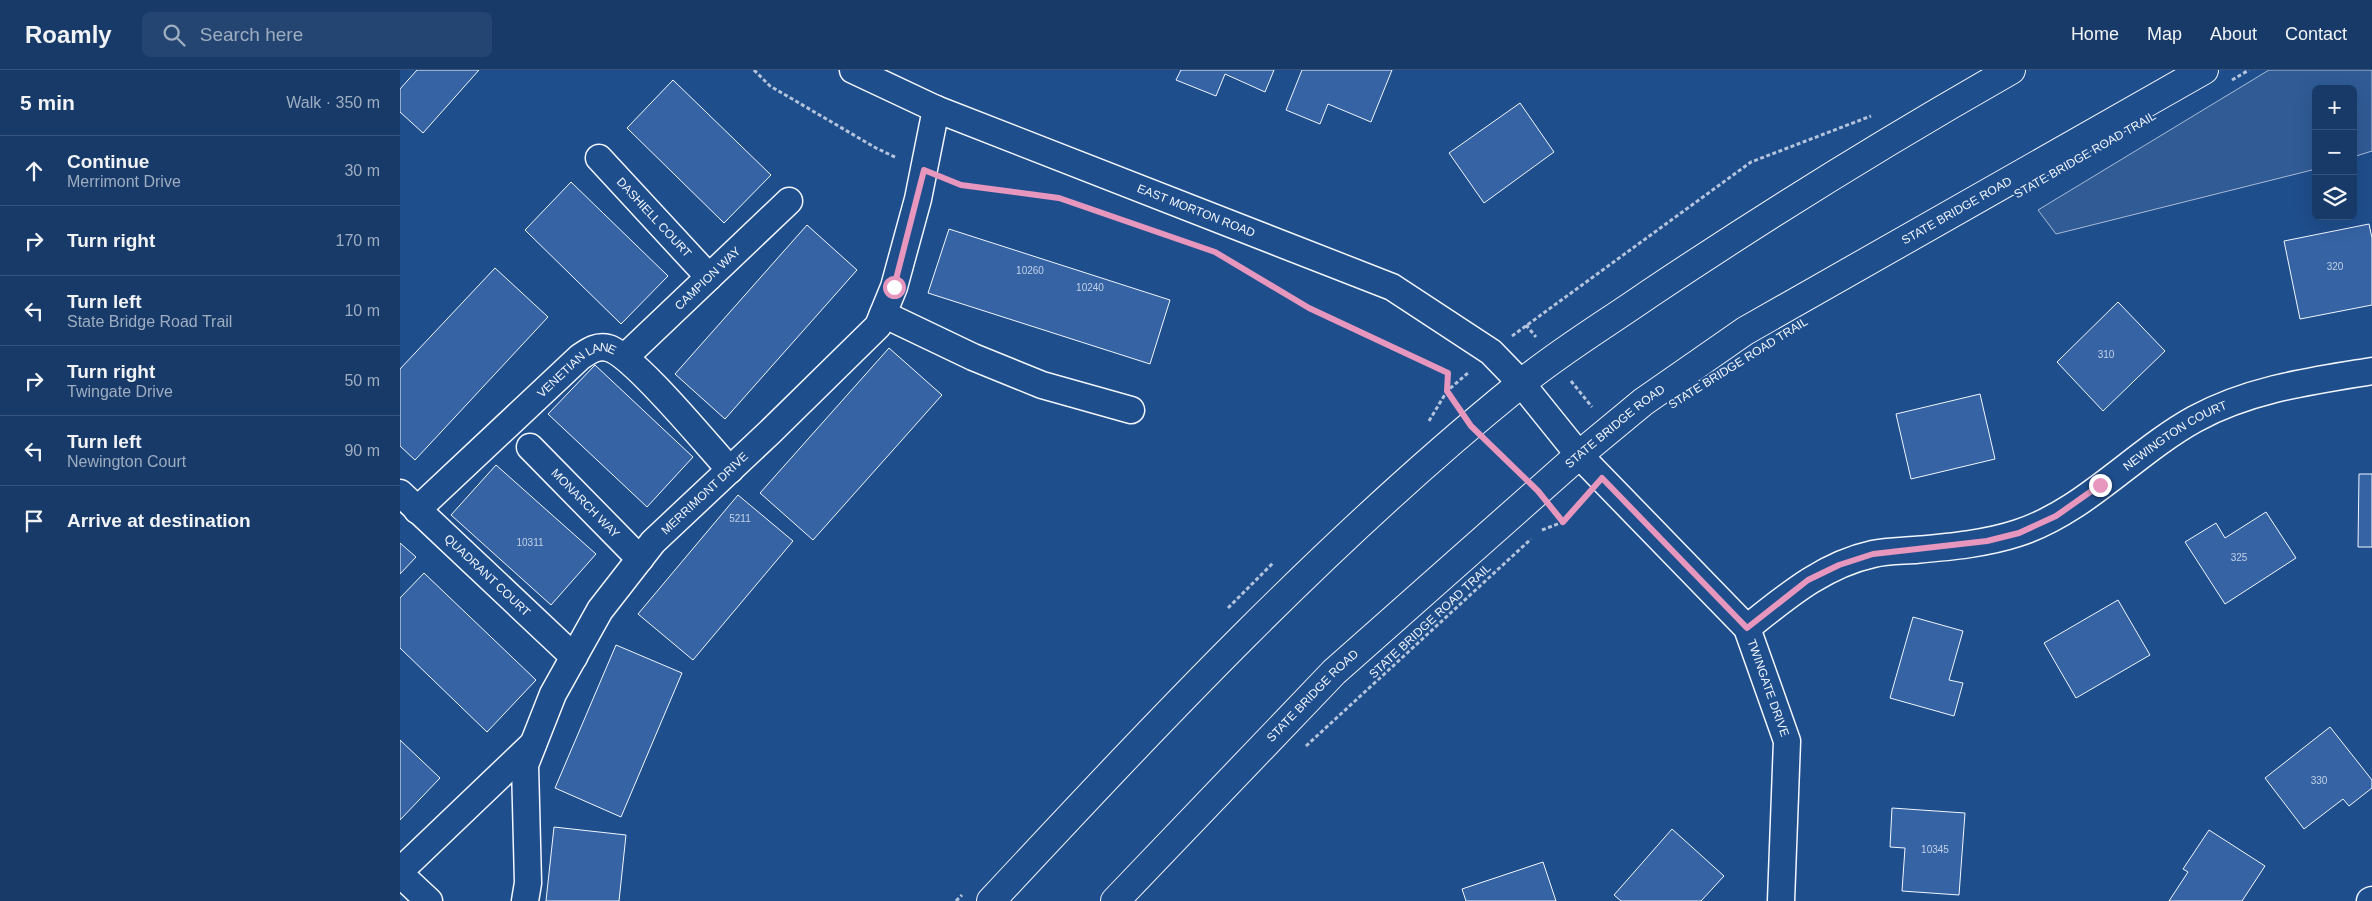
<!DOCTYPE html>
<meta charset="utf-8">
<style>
:root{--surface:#173a69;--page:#244571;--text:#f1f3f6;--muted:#9eadc0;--line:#36547d}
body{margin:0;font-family:Helvetica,sans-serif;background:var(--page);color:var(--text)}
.controls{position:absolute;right:15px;top:15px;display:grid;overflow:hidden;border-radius:8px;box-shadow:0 5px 20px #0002}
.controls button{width:45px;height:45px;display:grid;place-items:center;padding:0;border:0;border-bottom:1px solid var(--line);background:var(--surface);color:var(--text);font:25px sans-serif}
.stop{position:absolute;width:15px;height:15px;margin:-11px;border:4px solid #e797bd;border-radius:50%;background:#fff}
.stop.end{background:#e797bd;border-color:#fff;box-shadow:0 1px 5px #0008}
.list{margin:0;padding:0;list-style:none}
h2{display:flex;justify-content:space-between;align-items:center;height:65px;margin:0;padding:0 20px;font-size:21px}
h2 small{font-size:16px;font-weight:400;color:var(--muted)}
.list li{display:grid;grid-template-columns:32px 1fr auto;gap:15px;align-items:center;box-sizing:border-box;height:70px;padding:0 20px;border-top:1px solid var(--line)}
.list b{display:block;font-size:19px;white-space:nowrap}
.list p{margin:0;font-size:16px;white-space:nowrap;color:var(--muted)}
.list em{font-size:16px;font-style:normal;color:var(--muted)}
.icon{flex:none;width:28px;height:28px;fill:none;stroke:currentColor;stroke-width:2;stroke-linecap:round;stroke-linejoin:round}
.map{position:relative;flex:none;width:1972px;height:831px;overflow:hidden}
header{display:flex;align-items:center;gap:30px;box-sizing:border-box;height:70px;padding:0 25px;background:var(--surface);border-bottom:1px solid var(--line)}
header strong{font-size:24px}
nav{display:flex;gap:28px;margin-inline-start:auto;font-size:18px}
.search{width:350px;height:45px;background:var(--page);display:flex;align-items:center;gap:12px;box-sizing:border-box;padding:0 18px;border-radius:8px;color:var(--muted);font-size:19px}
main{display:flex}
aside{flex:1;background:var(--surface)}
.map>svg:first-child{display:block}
.built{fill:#305b95;stroke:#a8bbd7}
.building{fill:#3563a3;stroke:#f2f6ff}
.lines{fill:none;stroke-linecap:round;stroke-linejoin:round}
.minor-casing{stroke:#f2f6ff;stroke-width:29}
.trunk-casing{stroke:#f2f6ff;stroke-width:30}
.path{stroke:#b3c4dc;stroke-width:3;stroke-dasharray:4 2.5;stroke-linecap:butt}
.minor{stroke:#1f4e8c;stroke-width:26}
.trunk{stroke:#1f4e8c;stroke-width:28}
.route{stroke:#e797bd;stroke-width:6}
.labels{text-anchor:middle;stroke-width:4;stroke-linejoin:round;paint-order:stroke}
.number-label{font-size:10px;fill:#c3d1e8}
.street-label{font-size:12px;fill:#f2f6ff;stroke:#1f4e8c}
</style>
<header>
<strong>Roamly</strong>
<div class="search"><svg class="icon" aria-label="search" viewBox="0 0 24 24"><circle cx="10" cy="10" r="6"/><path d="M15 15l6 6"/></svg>Search here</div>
<nav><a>Home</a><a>Map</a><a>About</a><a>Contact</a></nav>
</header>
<main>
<aside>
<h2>5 min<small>Walk · 350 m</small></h2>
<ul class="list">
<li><svg class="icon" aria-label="ahead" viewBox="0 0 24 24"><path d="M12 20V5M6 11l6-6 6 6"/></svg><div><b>Continue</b><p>Merrimont Drive</p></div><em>30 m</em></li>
<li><svg class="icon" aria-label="right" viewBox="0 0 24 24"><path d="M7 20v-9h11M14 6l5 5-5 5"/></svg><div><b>Turn right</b></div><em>170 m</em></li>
<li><svg class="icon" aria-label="left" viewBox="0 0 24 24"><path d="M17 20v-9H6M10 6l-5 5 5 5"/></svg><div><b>Turn left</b><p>State Bridge Road Trail</p></div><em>10 m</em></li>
<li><svg class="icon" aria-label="right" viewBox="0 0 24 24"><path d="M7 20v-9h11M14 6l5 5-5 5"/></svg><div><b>Turn right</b><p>Twingate Drive</p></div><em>50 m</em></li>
<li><svg class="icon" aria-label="left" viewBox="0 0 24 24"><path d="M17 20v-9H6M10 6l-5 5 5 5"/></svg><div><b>Turn left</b><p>Newington Court</p></div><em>90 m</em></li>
<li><svg class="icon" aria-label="arrive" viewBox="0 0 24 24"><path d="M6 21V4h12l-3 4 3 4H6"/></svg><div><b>Arrive at destination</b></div></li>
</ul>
</aside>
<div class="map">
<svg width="1972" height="831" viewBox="0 0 1972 831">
<rect width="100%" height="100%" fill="#1f4e8c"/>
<path class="built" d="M1869 0H1972V81L1953 87V19H1916V99L1656 164 1638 140Z"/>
<path class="building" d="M17 0H79L23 63 0 42V19Z
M781 0H874L865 22 825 4 816 26 776 10Z
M902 0H992L971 52 928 34 920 54 886 40Z
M273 10 371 105 324 153 227 58Z
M1120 33 1154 82 1084 133 1049 83Z
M171 112 268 206 221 254 125 160Z
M1969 154 1972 168V235L1900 249 1884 171Z
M407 155 457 200 325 349 275 304Z
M549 159 770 230 750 294 528 223Z
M95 198 148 247 15 390 0 376V299Z
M1718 232 1765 281 1703 341 1657 292Z
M489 278 542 325 413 470 360 423Z
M195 295 293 387 247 437 148 344Z
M1580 324 1595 389 1511 409 1496 344Z
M96 395 196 484 151 535 51 445Z
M1959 404H1972V477H1958Z
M338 425 393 471 293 590 238 544Z
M1866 442 1896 488 1825 534 1785 472 1816 453 1825 468Z
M0 473 16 487 0 504Z
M24 503 136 610 87 662 0 578V528Z
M1718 530 1750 585 1676 628 1644 573Z
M1513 547 1563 561 1549 610 1563 613 1554 646 1490 628Z
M216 575 282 603 221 747 155 718Z
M1930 657 1972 710V718L1949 736 1943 729 1904 759 1865 708Z
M0 670 40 708 0 750Z
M1492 738 1565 743 1559 825 1502 821 1505 778 1490 777Z
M154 757 226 765 219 831H146Z
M1272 759 1324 806 1301 831H1221L1214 825Z
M1809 760 1865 796 1842 831H1769L1788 802 1783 799Z
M1143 792 1156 831H1066L1062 819Z"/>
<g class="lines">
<defs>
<g id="minor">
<path id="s1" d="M453 0 536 39 992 217 1091 282 1121 313 1179 385 1347 558 1387 671 1381 831"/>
<path id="s2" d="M199 88 309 207"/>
<path d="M483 244 573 287 642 315 731 340"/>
<path id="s3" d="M225 287 389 131"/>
<path id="s4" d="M130 377 240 489"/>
<path id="s5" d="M0 423 174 587"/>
<path id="s6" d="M17 440 180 287C189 281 197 275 208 278 233 284 309 377 330 400"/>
<path id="s7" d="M1347 558C1386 527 1423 495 1473 484 1486 481 1500 481 1514 480 1548 477 1585 474 1618 463 1684 442 1735 382 1795 349 1850 319 1911 311 1972 301"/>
<path d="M0 801 133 674"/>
<path d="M0 804 29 831"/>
<path id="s8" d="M125 831 128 813 125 695 153 624 200 540 253 472 370 362 478 256 494 217 518 129 536 39"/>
<path d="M1970 831 1972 830"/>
</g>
<g id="trunk">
<path d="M591 831C759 651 927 471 1118 316 1159 282 1206 254 1249 224 1367 145 1488 70 1611 0"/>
<path id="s9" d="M715 831 934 602 1179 385 1243 332 1345 261 1804 0"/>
</g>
</defs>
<use href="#minor" class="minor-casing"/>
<use href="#trunk" class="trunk-casing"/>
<path class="path" d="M354 0 370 16 476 78 497 88
M1832 10 1849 0
M551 111 561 115 659 128 815 182 909 238 1048 303 1047 321 1054 331
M1126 255 1136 267
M1112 266 1351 92 1471 46
M1171 311 1192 337
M1029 351 1047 321 1069 302
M1092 376 1118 401
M1156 443 1163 452
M1142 460 1163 452 1183 429
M828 538 873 493
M906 676 1131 469
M556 831 562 825"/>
<use href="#minor" class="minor"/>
<use href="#trunk" class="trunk"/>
</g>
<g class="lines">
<path class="route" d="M494 217 524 100 561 115 659 128 815 182 909 238 1048 303 1047 321 1071 356 1138 421 1163 452 1202 408 1347 558 1408 510 1439 495 1473 484 1587 471 1619 463 1656 446 1700 415"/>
</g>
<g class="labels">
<g class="number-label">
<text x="1935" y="200">320</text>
<text x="630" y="204">10260</text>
<text x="690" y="221">10240</text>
<text x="1706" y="288">310</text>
<text x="340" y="452">5211</text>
<text x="130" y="476">10311</text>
<text x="1839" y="491">325</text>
<text x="1919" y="714">330</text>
<text x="1535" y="783">10345</text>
</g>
<g class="street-label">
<text transform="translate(1685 85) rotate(-30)" y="4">STATE BRIDGE ROAD TRAIL</text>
<text dy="4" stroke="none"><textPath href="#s1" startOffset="371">EAST MORTON ROAD</textPath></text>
<text dy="4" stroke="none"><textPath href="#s9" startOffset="1095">STATE BRIDGE ROAD</textPath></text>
<text dy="4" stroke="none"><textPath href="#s2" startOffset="81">DASHIELL COURT</textPath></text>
<text dy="4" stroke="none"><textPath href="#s3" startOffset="114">CAMPION WAY</textPath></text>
<text transform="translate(1338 293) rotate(-32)" y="4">STATE BRIDGE ROAD TRAIL</text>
<text dy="4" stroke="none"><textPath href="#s6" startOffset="215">VENETIAN LANE</textPath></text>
<text dy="4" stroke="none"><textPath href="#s9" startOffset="690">STATE BRIDGE ROAD</textPath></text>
<text dy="4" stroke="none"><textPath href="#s7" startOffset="480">NEWINGTON COURT</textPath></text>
<text dy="4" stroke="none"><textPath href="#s8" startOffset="466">MERRIMONT DRIVE</textPath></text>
<text dy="4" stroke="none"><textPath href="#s4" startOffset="79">MONARCH WAY</textPath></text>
<text dy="4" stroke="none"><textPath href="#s5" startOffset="120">QUADRANT COURT</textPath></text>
<text transform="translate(1030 551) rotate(-43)" y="4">STATE BRIDGE ROAD TRAIL</text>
<text dy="4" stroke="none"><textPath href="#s1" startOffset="1140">TWINGATE DRIVE</textPath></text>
<text dy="4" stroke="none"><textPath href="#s9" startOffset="285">STATE BRIDGE ROAD</textPath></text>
</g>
</g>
</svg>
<div class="controls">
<button>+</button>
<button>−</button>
<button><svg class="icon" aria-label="layers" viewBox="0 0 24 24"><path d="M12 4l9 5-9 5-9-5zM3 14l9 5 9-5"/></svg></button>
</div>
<div class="stop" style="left:494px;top:217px"></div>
<div class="stop end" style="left:1700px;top:415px"></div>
</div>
</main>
